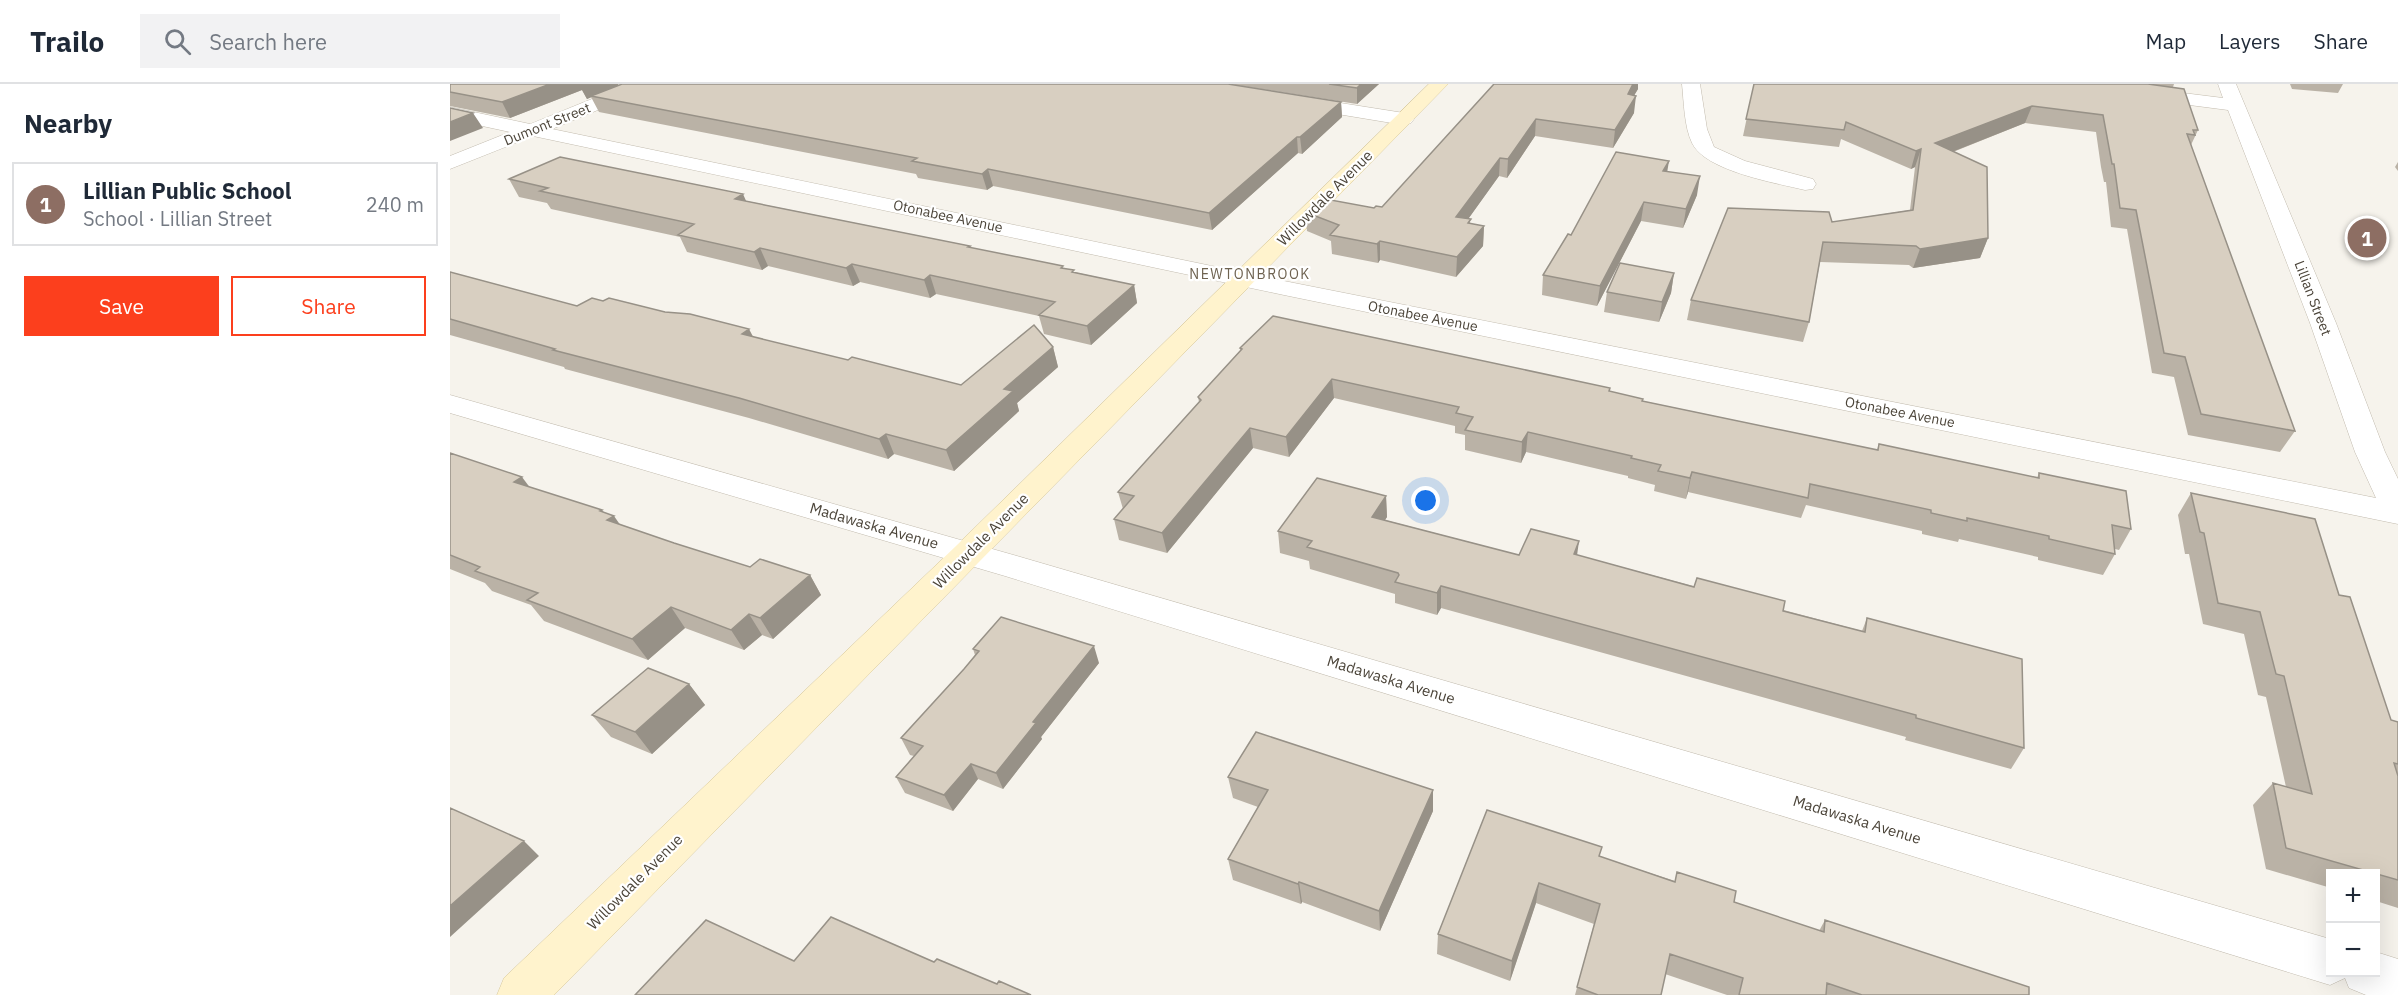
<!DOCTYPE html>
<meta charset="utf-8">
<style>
:root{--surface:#fff;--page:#f2f2f3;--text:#1f2937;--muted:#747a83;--line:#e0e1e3;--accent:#fc3f1d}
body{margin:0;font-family:"IBM Plex Sans",sans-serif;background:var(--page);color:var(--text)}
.controls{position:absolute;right:18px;bottom:18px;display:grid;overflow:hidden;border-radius:0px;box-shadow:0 6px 24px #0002}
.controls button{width:54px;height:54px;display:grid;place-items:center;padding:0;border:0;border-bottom:2px solid var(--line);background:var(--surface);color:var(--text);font:30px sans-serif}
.you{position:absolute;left:976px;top:417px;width:21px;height:21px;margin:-15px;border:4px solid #fff;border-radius:50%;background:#1a73e8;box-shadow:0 0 0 9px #1a73e833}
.badge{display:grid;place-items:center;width:39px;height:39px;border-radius:50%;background:var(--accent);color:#fff;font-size:20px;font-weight:700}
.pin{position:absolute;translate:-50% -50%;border:3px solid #fff;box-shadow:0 2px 6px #0006}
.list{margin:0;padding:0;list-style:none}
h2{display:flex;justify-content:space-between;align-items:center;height:78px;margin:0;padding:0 24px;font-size:26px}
h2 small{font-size:20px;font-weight:400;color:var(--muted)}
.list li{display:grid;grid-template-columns:39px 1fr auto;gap:18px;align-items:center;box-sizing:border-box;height:84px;margin:0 12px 12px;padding:0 12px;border:2px solid var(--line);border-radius:0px}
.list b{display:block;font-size:22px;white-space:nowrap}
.list p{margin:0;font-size:20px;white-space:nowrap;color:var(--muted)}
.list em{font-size:20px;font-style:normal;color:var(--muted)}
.actions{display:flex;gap:12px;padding:18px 24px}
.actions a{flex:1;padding:14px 0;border:2px solid var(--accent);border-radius:0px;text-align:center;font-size:21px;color:var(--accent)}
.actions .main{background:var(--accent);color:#fff}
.icon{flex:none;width:33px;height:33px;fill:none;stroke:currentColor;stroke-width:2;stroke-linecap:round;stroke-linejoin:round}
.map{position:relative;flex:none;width:1948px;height:911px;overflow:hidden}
header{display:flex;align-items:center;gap:36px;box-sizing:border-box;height:84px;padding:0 30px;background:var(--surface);border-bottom:2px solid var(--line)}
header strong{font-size:28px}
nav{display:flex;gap:33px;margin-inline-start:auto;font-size:21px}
.search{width:420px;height:54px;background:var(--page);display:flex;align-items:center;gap:15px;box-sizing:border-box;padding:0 21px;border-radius:0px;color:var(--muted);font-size:22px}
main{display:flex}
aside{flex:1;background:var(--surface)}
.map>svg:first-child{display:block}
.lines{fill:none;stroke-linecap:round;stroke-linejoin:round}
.street-casing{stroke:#c2bbae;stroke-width:1}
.secondary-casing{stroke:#d6c79b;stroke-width:1}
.street{fill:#fff;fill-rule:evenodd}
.secondary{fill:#fff3cd;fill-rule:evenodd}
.wall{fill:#bab2a6}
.shaded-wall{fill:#979187}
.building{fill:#d8cfc1;stroke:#979187;stroke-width:1.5}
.labels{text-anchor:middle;stroke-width:4.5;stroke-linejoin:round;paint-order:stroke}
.far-street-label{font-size:14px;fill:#4b4439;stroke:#fff}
.far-neighbourhood-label{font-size:14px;letter-spacing:1.5px;fill:#6e6250;stroke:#fff}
.street-label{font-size:15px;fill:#4b4439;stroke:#fff}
</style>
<header>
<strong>Trailo</strong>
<div class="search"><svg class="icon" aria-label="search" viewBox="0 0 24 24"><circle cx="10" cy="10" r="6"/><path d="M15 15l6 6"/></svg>Search here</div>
<nav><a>Map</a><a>Layers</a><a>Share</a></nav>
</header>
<main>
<aside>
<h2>Nearby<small></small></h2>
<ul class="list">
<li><span class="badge" style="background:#8d6e63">1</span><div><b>Lillian Public School</b><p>School · Lillian Street</p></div><em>240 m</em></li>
</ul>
<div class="actions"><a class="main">Save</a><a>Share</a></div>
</aside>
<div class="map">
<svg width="1948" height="911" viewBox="0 0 1948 911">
<rect width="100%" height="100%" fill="#f6f3ec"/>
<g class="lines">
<defs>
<path id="street" d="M179 0H204L201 4 102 45 834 197 1926 414 1905 368 1860 239 1778 26 1616 5 1610 4 1607 0H1661L1773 14 1768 0H1786L1886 239 1935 368 1948 395V440L834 211 83 52 0 85V72L60 48 0 35V23L80 40Z
M1232 0H1250L1257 45 1264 63 1295 77 1363 95 1366 100 1363 105 1355 106C1326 99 1255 87 1242 59 1234 42 1234 19 1232 0Z
M846 12 954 29 961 31 964 35 961 39 954 41 839 22 837 18 839 14Z
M0 311 567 472 1880 855V888H1926V868L1948 875V911H1916L1899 904 1895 894 1880 901 555 492 0 329Z"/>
<path id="secondary" d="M979 0H998L104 911H47L54 894 506 462Z"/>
</defs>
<use href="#street" class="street-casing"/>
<use href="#secondary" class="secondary-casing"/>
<use href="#street" class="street"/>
<use href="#secondary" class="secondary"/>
</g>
<path class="wall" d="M0 0 169 1 891 18 892 33 852 70 848 69 762 146 543 102 537 106 468 94 466 90 149 28 141 13 137 15 132 6 60 34 0 22Z
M779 0H929L907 20Z
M1044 0H1188V5L1184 11V29L1163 64 1085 52 1057 94 1049 92 1018 135 1021 140 1034 142 1033 162 1006 193 930 176 928 179 882 170 881 157 857 147 855 128 924 124 932 123Z
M1304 0H1724L1723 3 1748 46 1741 61 1845 347 1830 368 1738 351 1724 293 1702 289 1677 145 1661 143 1656 98H1654L1651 83 1646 48 1575 39 1503 68 1538 154 1530 174 1463 184 1459 181 1370 178 1359 238 1353 258 1237 236 1241 216 1382 138 1460 126 1465 83 1461 85 1391 55 1389 63 1293 52Z
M1840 0H1893L1888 9 1842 5Z
M1948 78V87L1945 83Z
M1217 87 1247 111 1233 144 1191 137 1147 222 1092 211 1093 191 1121 151Z
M59 95 296 117 520 162V164L614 184 624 188 684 201 687 219 641 261 594 250 589 232 486 210 480 214 410 198 403 202 318 182 312 186 237 168 230 153 101 125 97 119 69 113Z
M0 188 127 222 153 217 398 276 511 301 603 263 608 283 567 319 569 327 504 387 444 370 438 375 299 334 115 285 114 283 0 251Z
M1224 189 1221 209 1209 238 1154 228 1157 208Z
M790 264 1160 308 1193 317 1427 366 1429 360 1587 394 1589 389 1681 445 1669 466 1665 465V470L1653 491 1588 476V473L1509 455 1508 458 1472 450V447L1356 421 1351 434 1238 408 1236 415 1204 407 1205 401 1178 394V392L1076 368 1071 379 1015 366V351L1005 349V342L884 314 839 373 803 364 717 469 669 456 664 435 673 425 668 408 749 318 748 313 790 267Z
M0 369 79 403 154 429 170 441 224 459 300 483 360 491 371 511 323 555 312 551 294 566 235 544 198 576 94 537 81 521 42 507 35 499 0 485Z
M1741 409 1889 511 1941 636 1948 638V824L1926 817V789H1881V804L1816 785 1803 721 1823 699 1836 703 1816 613 1808 611 1794 550 1753 540 1739 470H1735L1728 431Z
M936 412 937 433 935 436 1069 471H1127L1412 547 1417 534 1574 664 1561 685 1455 656 1456 653 991 524 987 531 945 519V510L860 485 859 477 830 469 828 447Z
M523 565 649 579 591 653 592 655 553 705 528 695 503 727 455 709 446 693 464 672 460 671 451 654 514 585 525 571Z
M239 600 255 621 202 670 161 653 142 631Z
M778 693 983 727 930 847 852 818 851 820 783 796 778 775 808 723 783 714Z
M1037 726 1150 773 1225 797 1227 788 1284 818 1369 847 1375 836 1579 911H1277L1215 890 1211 911H1125L1144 840 1086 819 1060 897 987 870 988 850Z"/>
<path class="shaded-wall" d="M100 0H168L169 2 137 15 132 6 60 34 52 18Z
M911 0H929L907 20V4Z
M1183 0H1188V5L1175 27 1178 10Z
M1186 12 1184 29 1163 64 1165 46Z
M891 18 892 33 852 70 850 53Z
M1582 22 1575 39 1479 77 1485 59Z
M23 29 33 44 0 57V38Z
M1086 35 1085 52 1057 94 1058 75Z
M847 53 848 69 762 146 759 129Z
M1471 65 1465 83 1461 85 1466 67Z
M1050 74 1049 92 1006 152V133Z
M1219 77 1216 95 1213 87Z
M538 85 543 102 537 106 532 90Z
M1250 92 1247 111 1233 144 1236 125Z
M293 110 301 128 285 115Z
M1194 118 1191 137 1147 222 1150 202Z
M1034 142 1033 162 1006 193 1007 173Z
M1538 154 1530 174 1463 184 1470 165Z
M930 157V176L928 179 927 160Z
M310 164 318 182 312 186 304 168Z
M402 180 410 198 403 202 396 184Z
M1224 189 1221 209 1209 238 1212 218Z
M480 191 486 210 480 214 474 196Z
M684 201 687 219 641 261 637 242Z
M299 245 309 264 292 250Z
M603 263 608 283 567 319 569 327 504 387 496 366 554 305Z
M882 295 884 314 839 373 836 353Z
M800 344 803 364 717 469 712 449Z
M1078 348 1076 368 1071 379 1072 358Z
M436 350 444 370 438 375 429 355Z
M1242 388 1238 408 1236 415 1240 394Z
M72 393 87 413 64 398Z
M936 412 937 433 923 454 922 433Z
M152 426 159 435 164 432 178 452 172 457 150 427Z
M1129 457 1126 479 1124 470Z
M360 491 371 511 323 555 310 534Z
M991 502V524L987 531V509Z
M221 523 235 544 198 576 182 555Z
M299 530 312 551 294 566 281 546Z
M644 562 649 579 591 653 592 655 553 705 546 689 583 638Z
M239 600 255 621 202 670 185 648Z
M521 680 528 695 503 727 494 711Z
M983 706V727L930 847 929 827Z
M74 757 89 772 0 853V822Z
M849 798 852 818 851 820 848 800Z
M1089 799 1086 819 1060 897 1062 877Z"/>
<path class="building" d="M0 0H100L52 18 0 8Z
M172 0H778L891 18 850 53H847L759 129 538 85 532 90 462 77 467 74 141 12Z
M879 0H911L907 4Z
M1044 0H1183L1178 10 1186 12 1165 46 1086 35 1058 75 1050 74 1006 133 1021 135 1018 139 1034 142 1007 173 930 157 927 160 880 151 889 141 855 128 870 114 924 124 926 122 932 123Z
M1304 0H1698L1734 5 1748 46H1743L1745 51 1737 50 1845 347 1751 330 1735 273 1714 269 1686 126 1670 124 1664 80H1662L1653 31 1582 22 1485 59 1537 83 1538 154 1470 165 1466 162 1373 158 1359 238 1241 216 1278 124 1379 128 1382 138 1463 126 1471 65 1466 67 1396 38 1394 46 1296 35Z
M0 24 23 29 0 38Z
M1166 68 1219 77 1213 87 1250 92 1236 125 1194 118 1150 202 1093 191 1118 150 1121 151Z
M110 73 293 110 285 115 520 162 518 163 613 182 611 184 624 186 622 188 684 201 637 242 589 231 605 218 480 191 474 196 402 180 396 184 310 164 304 168 228 151 244 140 90 107 98 104 59 95Z
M1170 179 1224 189 1212 218 1157 208Z
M0 188 127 222 142 214 153 217 159 214 215 228 240 230 299 245 292 250 398 276 402 273 511 301 584 241 603 263 554 305 563 307 496 366 436 350 429 355 289 314 103 266 105 265 0 235Z
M823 232 1160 304 1159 307 1193 315 1192 317 1428 366 1429 360 1589 394V389L1676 407 1681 445 1662 441 1665 470 1599 455V452L1517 434V437L1481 429V426L1360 400 1358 414 1242 388 1240 394 1208 387 1211 381 1181 374 1182 372 1078 348 1072 358 1015 346 1023 333 1006 329 1009 323 882 295 836 353 800 344 712 449 664 435 684 412 668 408 751 316 748 313 792 265 790 264Z
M0 369 72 393 64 398 152 426 150 427 164 432 157 436 224 459 300 483 310 475 360 491 310 534 299 530 281 546 221 523 182 555 77 516 88 509 25 487 30 483 0 471Z
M867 394 936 412 922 433 1069 471 1081 445 1129 457 1124 470 1244 503 1247 494 1335 517 1333 527 1415 548 1417 534 1572 575 1574 664 1466 634V631L991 502 987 509 945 498 949 491 948 489 857 463 862 457 828 447Z
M1741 409 1865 435 1889 511 1900 513 1941 636 1948 638V680L1944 679 1948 692V796L1836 764 1823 699 1862 710 1834 592 1826 590 1810 528 1768 519 1754 449 1750 448Z
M551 533 644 562 583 638 586 639 546 689 521 680 494 711 446 693 473 662 451 654 514 585 529 567 523 565Z
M198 584 239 600 185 648 142 631Z
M806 648 983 706 929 827 849 798 848 800 778 775 818 706 778 693Z
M0 724 74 757 0 822Z
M1037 726 1152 763 1149 772 1225 798 1227 788 1286 807 1284 818 1374 848 1375 836 1579 903V911H1412L1377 899 1376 911H1289L1293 894 1220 870 1211 911H1148L1127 903 1150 820 1089 799 1062 877 988 850Z
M381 833 484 878 487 875 547 900 549 897 581 911H185L256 836 344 877Z"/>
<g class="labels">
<g class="far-street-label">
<text transform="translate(97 40) rotate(-22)" y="5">Dumont Street</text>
<text transform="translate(498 132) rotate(12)" y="5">Otonabee Avenue</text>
<text transform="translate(1863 214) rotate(69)" y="5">Lillian Street</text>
<text transform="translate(973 232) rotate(11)" y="5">Otonabee Avenue</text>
<text transform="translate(1450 328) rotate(11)" y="5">Otonabee Avenue</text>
</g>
<g class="far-neighbourhood-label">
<text x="800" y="195">NEWTONBROOK</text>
</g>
<g class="street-label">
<text transform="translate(875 114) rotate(-45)" y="5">Willowdale Avenue</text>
<text transform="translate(424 442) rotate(16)" y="5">Madawaska Avenue</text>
<text transform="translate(531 457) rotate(-45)" y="5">Willowdale Avenue</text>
<text transform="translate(941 596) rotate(17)" y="5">Madawaska Avenue</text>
<text transform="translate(1407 736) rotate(17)" y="5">Madawaska Avenue</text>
<text transform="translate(185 798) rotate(-45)" y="5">Willowdale Avenue</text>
</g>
</g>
</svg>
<div class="controls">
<button>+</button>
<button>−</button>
</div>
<div class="you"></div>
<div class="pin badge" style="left:1917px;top:154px;background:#8d6e63">1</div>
</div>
</main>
